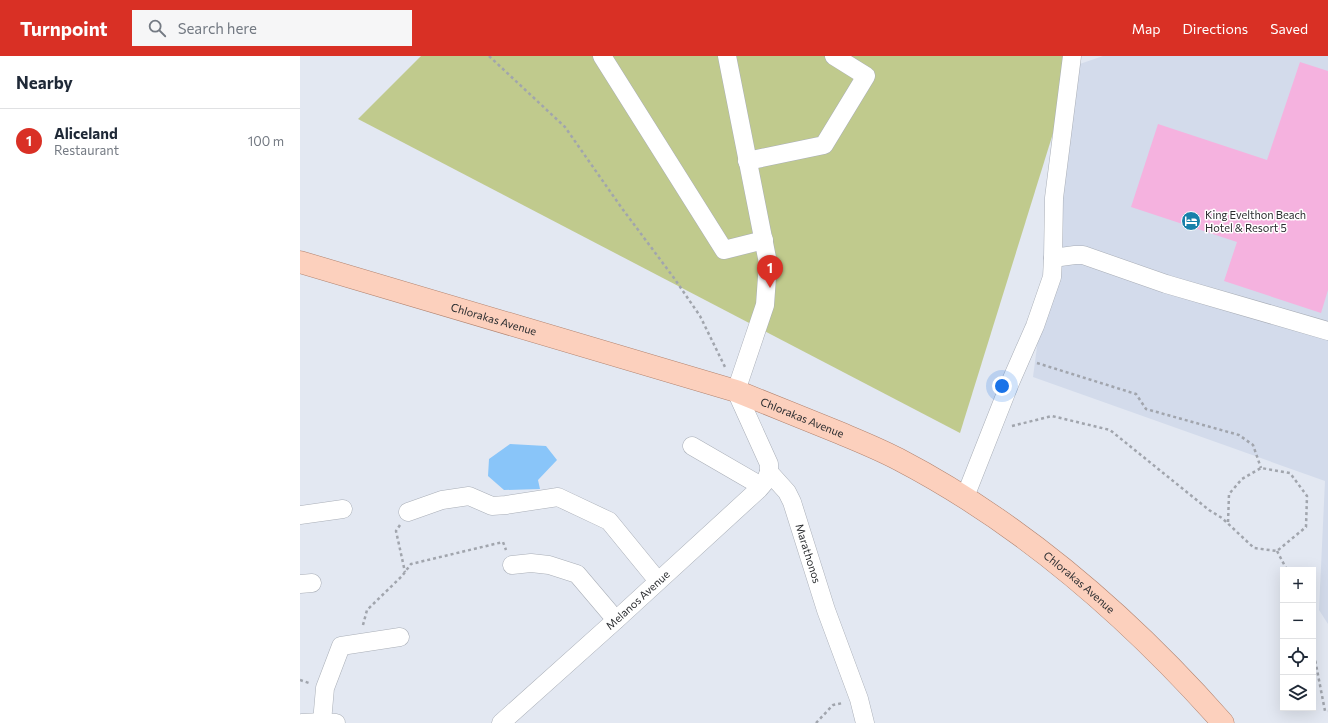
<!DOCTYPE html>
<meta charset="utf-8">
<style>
:root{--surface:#fff;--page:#f6f6f7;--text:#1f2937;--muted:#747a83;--line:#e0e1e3;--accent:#d93025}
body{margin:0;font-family:Commissioner,sans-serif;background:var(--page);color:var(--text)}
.controls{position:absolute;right:12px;bottom:12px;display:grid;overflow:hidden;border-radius:0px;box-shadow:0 4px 16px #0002}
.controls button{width:36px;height:36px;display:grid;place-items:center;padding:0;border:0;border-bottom:1px solid var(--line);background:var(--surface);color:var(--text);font:20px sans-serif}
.you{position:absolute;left:702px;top:330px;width:14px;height:14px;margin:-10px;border:3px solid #fff;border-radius:50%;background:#1a73e8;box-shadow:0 0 0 6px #1a73e833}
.badge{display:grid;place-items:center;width:26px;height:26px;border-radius:50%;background:var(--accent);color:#fff;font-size:13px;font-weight:700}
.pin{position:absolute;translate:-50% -33px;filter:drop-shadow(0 1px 2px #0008)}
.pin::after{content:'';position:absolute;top:21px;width:14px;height:12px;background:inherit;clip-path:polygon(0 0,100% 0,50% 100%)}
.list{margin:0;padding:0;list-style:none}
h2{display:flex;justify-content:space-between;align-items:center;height:52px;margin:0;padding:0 16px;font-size:17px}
h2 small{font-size:13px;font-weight:400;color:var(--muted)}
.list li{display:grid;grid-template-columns:26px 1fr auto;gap:12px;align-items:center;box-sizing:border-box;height:64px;padding:0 16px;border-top:1px solid var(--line)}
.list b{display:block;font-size:15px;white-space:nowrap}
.list p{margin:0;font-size:13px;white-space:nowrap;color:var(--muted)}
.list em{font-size:13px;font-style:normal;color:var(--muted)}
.icon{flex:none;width:22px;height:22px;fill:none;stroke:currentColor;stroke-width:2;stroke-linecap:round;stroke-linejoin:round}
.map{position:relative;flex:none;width:1028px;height:667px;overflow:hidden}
header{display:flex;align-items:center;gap:24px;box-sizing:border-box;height:56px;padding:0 20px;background:var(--accent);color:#fff}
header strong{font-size:19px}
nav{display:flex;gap:22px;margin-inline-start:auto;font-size:14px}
.search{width:280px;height:36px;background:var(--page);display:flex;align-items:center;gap:10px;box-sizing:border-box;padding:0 14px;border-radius:0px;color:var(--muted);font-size:15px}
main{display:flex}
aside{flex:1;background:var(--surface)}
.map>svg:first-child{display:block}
.built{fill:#d3dbeb}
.green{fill:#c0ca8d}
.water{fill:#89c5f9}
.building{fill:#f5b2df}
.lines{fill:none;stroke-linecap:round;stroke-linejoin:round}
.minor-casing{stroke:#a9aeb7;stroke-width:19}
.major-casing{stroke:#b2836f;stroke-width:23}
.path{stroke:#a1a5ad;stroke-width:2.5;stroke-dasharray:3 3;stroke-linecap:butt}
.minor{stroke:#fff;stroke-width:18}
.major{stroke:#fcd0bd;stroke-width:22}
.labels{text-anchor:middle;stroke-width:3;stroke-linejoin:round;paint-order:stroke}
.poi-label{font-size:11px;fill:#2b2d30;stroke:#fff;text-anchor:start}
.street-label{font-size:11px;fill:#2b2d30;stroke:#fff}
</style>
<header>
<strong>Turnpoint</strong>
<div class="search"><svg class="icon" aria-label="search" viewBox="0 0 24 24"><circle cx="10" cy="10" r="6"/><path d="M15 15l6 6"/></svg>Search here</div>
<nav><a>Map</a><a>Directions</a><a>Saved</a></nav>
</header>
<main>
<aside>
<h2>Nearby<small></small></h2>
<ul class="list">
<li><span class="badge">1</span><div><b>Aliceland</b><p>Restaurant</p></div><em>100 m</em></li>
</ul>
</aside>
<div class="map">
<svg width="1028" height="667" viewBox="0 0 1028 667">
<rect width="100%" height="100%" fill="#e3e8f2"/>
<path class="built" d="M803 0H1028V568L1019 554 1025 425 733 321 774 10Z"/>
<path class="green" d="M121 0H777L660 377 58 63Z"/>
<path class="water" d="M210 388 246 390 257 404 238 424 240 433 204 434 188 420 189 403Z"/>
<path class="building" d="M1000 6 1028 15V234L1021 257 924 225 937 186 831 151 858 68 967 104Z"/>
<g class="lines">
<defs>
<g id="minor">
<path d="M302 0 424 194 464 184"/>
<path id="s1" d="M427 0 468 207 465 249 436 335 469 408V416L487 436 492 446 526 554 559 643 565 667"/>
<path d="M447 105 524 89 566 20 534 0"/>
<path d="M753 202 775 199H783L866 228 1028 275"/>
<path d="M392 390 461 430"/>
<path d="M665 441 710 327 735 270 752 221 753 202 754 142 772 0"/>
<path d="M108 456 142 444 169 440 192 450 206 449 258 441 309 465 358 525"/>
<path d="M0 459 43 453"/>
<path d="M212 509 231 507 249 509 277 518 316 564"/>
<path d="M0 528 12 527"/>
<path d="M2 667 22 666"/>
<path d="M36 667 22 666 25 632 41 590 100 581"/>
<path id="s2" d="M201 667 316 564 459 433 465 426 469 416"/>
</g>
<g id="major">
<path id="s3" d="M0 206 436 335C471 349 505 363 540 377 559 385 579 393 598 403 723 468 830 562 923 667"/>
</g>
</defs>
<use href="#minor" class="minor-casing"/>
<use href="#major" class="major-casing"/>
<path class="path" d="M189 0 265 71 321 151 374 222 400 260 425 311
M737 307 836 338 846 353 939 379 953 389 961 412
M712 370 752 360 810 374 909 454 922 462 954 492 977 495 1006 471 1007 440 990 417 961 412 942 423 929 438 928 467
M100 469 96 475 105 516
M977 495 987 514
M63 569 67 554 102 520 111 508 203 486 206 494
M1013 593 1025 655H1028
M0 624 9 627
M516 667 533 649 543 647"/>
<use href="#minor" class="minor"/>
<use href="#major" class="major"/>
</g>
<defs>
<symbol id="hotel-disc" viewBox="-11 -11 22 22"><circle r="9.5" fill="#1880aa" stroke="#fff"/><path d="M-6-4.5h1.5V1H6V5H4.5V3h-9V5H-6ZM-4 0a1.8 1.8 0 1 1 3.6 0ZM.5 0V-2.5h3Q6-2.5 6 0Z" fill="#fff"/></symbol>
</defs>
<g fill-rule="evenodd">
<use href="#hotel-disc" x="880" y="154" width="22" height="22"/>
</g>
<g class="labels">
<g class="poi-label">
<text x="905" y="163">King Evelthon Beach<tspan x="905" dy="13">Hotel &amp; Resort 5</tspan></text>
</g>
<g class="street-label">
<text dy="4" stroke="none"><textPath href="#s3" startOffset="202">Chlorakas Avenue</textPath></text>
<text dy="4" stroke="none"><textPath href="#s3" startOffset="526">Chlorakas Avenue</textPath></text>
<text dy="4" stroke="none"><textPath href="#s1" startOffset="524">Marathonos</textPath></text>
<text dy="4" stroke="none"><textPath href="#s3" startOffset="850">Chlorakas Avenue</textPath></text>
<text dy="4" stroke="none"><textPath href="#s2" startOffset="184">Melanos Avenue</textPath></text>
</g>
</g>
</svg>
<div class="controls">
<button>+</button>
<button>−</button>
<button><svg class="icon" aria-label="locate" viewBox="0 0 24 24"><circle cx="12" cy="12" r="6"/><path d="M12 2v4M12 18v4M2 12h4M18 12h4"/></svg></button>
<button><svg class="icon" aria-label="layers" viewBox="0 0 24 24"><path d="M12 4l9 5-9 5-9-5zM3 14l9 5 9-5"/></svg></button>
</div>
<div class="you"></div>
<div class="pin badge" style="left:470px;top:232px">1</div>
</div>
</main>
